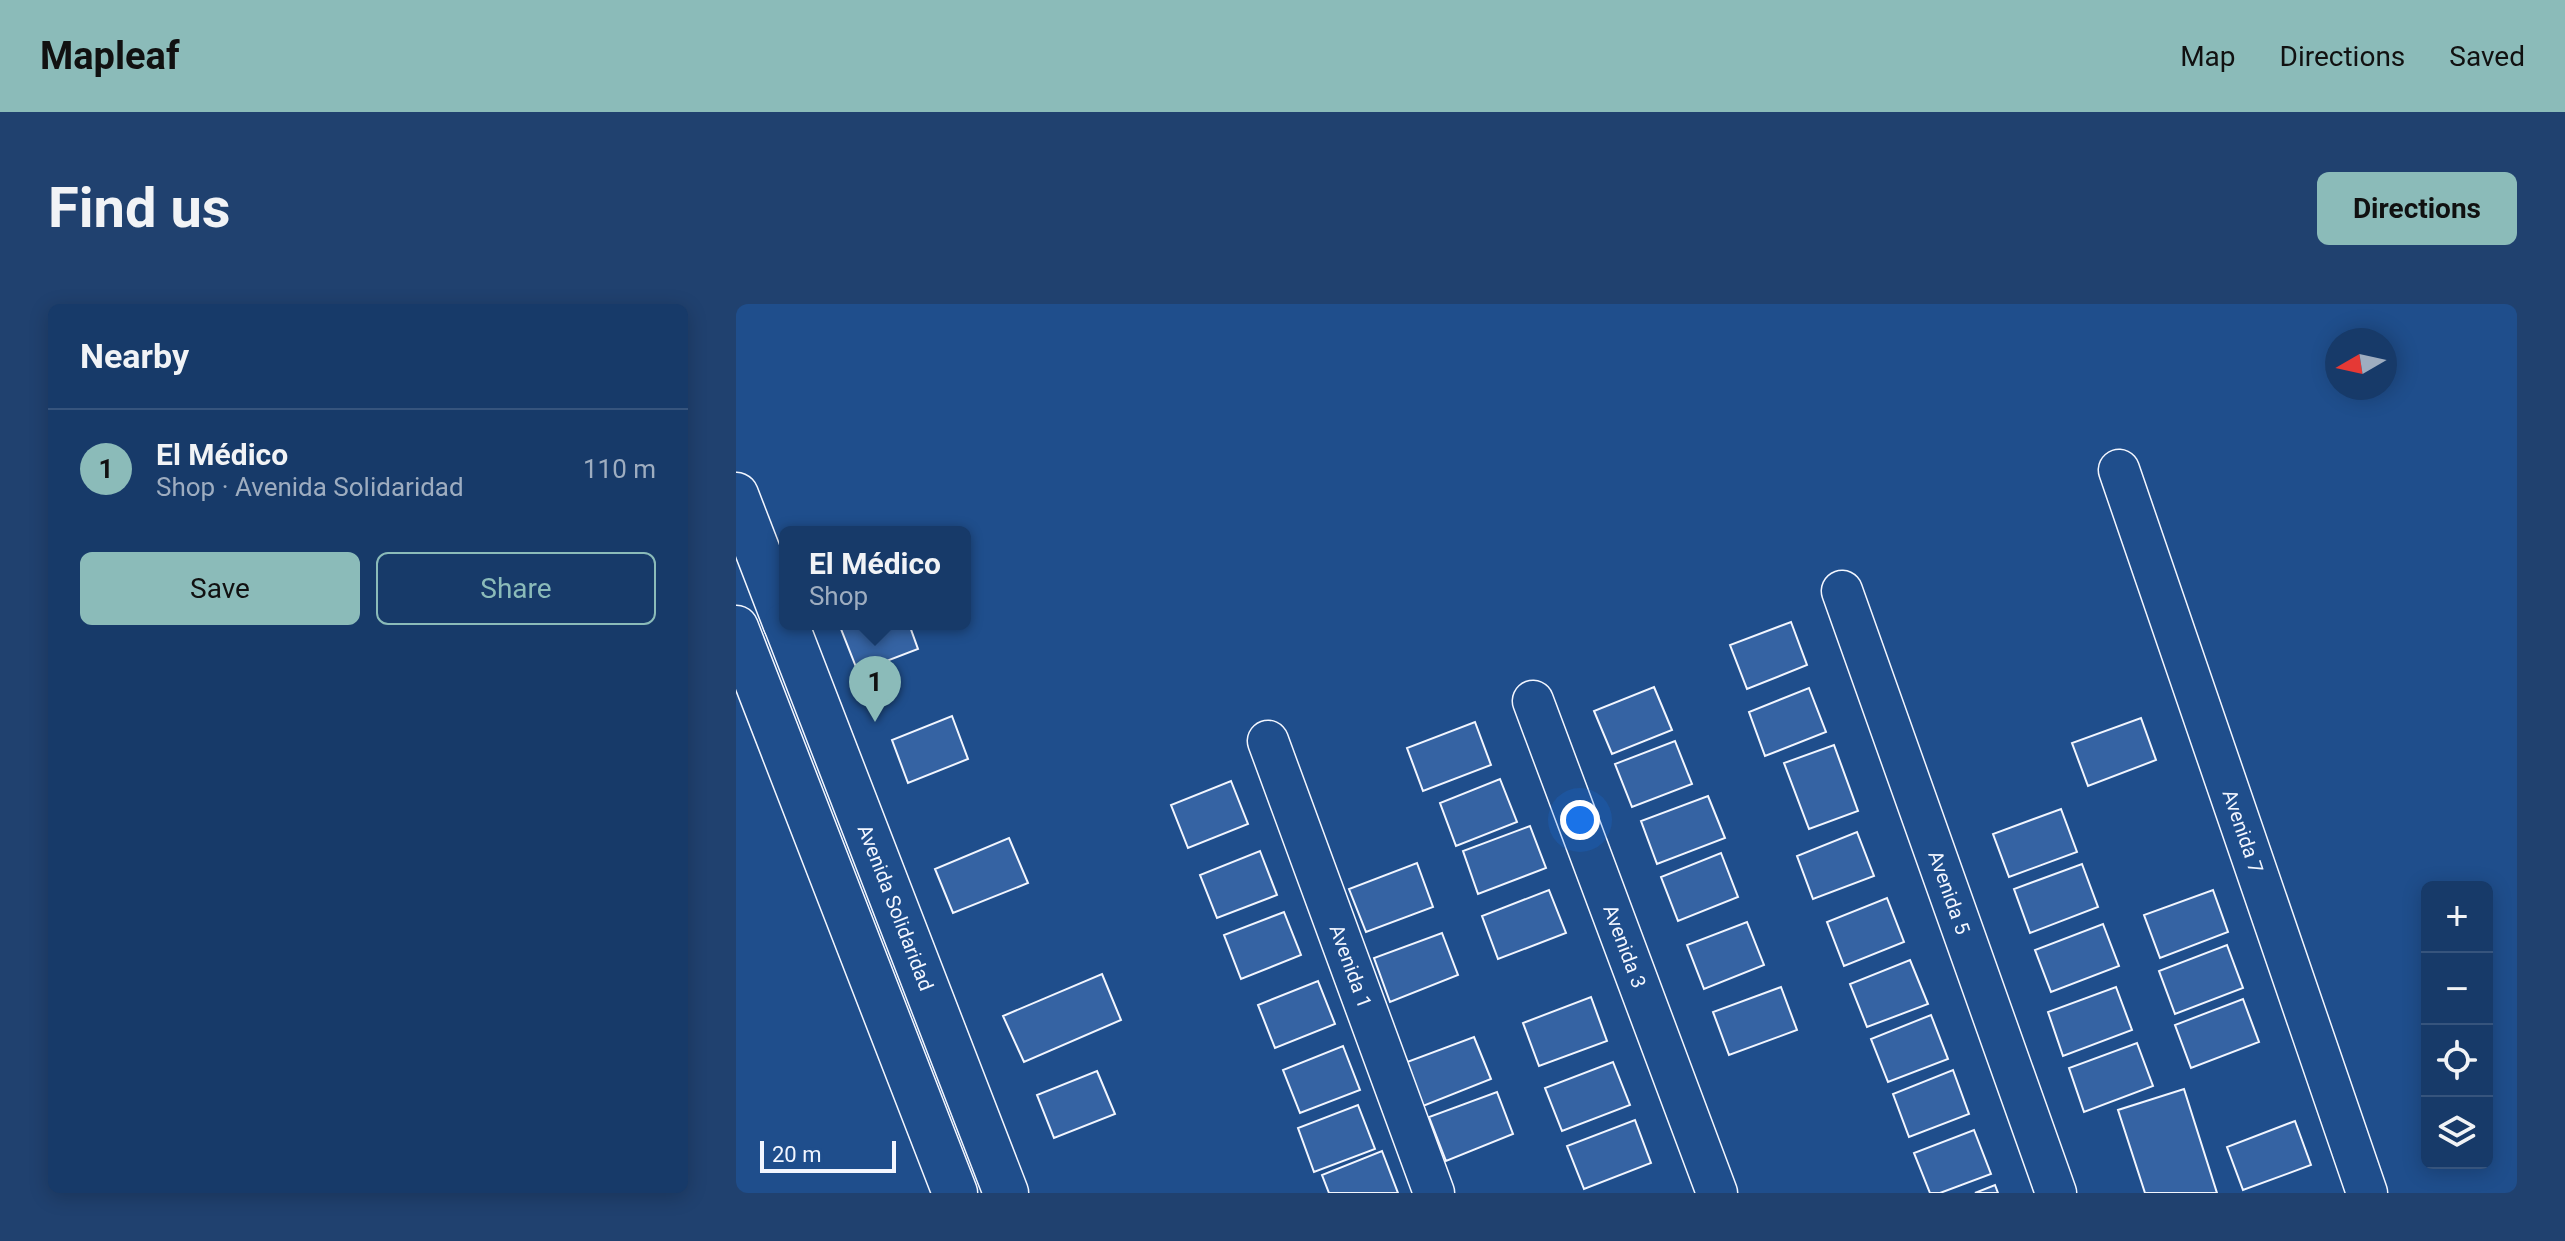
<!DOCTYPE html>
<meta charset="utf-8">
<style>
:root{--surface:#173a69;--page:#20416f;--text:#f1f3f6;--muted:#9eadc0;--line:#36547d;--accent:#8bbbb9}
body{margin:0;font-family:Roboto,sans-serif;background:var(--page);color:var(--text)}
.controls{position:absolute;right:24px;bottom:24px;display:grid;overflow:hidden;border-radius:12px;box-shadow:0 4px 20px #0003}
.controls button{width:72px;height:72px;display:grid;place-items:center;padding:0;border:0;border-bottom:2px solid var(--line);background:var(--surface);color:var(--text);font:40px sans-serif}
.compass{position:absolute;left:1589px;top:24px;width:72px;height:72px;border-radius:50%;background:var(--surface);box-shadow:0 4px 20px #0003;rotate:261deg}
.scale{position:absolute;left:24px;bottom:20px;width:136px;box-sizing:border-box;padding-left:8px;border:4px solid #f2f6ff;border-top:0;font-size:22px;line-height:28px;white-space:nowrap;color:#f2f6ff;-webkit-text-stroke:6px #1f4e8c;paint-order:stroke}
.you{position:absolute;left:844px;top:516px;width:28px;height:28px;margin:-20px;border:6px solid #fff;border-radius:50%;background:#1a73e8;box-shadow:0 0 0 12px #1a73e833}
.badge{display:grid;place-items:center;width:52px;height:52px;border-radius:50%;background:var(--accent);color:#111;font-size:26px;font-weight:700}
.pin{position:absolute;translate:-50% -66px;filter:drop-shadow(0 2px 4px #0008)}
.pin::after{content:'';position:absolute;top:42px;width:28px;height:24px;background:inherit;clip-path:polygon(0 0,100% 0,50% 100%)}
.popup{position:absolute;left:43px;top:222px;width:192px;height:104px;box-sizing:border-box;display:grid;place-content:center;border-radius:12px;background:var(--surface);filter:drop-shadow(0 2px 6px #0005);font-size:26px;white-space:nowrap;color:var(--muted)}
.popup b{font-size:30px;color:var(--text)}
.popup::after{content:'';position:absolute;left:50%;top:100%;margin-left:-16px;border:16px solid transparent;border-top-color:var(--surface)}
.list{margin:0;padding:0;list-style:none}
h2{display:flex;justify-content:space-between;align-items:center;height:104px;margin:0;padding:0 32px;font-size:34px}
h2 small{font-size:26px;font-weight:400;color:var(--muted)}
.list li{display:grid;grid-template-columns:52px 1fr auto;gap:24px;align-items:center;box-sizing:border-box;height:120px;padding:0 32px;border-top:2px solid var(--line)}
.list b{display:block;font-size:30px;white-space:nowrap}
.list p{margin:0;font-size:26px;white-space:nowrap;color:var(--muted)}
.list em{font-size:26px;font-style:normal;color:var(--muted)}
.actions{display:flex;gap:16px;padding:24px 32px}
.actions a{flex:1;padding:18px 0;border:2px solid var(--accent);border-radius:12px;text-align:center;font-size:28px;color:var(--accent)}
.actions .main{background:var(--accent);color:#111}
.icon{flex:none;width:44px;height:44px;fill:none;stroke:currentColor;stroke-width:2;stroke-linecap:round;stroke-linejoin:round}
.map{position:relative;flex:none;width:1781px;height:889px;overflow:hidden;border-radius:12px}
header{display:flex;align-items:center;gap:48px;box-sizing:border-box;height:112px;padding:0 40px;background:var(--accent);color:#111}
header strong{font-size:38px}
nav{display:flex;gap:44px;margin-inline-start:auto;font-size:28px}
.intro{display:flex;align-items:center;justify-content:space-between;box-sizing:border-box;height:192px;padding:0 48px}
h1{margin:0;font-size:56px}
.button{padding:20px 36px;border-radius:12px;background:var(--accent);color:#111;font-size:28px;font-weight:700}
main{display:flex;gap:48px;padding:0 48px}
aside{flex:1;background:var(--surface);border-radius:12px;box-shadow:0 4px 20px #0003}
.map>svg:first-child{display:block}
.building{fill:#3563a3;stroke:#f2f6ff;stroke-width:2}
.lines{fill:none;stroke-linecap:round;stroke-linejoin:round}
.street-casing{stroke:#f2f6ff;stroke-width:43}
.secondary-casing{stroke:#f2f6ff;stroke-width:47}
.street{stroke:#1f4e8c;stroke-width:40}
.secondary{stroke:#1f4e8c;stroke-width:44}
.labels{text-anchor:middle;stroke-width:6;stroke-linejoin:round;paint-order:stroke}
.street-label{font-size:20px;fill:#f2f6ff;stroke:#1f4e8c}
</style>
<header>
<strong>Mapleaf</strong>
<nav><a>Map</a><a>Directions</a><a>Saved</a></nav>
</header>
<div class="intro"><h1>Find us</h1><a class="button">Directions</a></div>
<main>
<aside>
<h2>Nearby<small></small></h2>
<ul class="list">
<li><span class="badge">1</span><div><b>El Médico</b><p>Shop · Avenida Solidaridad</p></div><em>110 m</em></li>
</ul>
<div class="actions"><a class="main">Save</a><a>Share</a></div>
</aside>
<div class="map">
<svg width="1781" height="889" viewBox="0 0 1781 889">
<rect width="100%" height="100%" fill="#1f4e8c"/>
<path class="building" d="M1055 318 1071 361 1011 385 994 341Z
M117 320H173L182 345 122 368 105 325Z
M918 383 936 426 876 450 858 407Z
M1073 384 1090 428 1029 452 1013 408Z
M216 412 232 455 172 479 156 436Z
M1405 414 1420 456 1352 482 1336 439Z
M739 418 755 461 687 487 671 444Z
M939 437 956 480 896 503 879 460Z
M1098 441 1122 507 1073 525 1048 459Z
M764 475 781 518 720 542 704 499Z
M495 477 512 520 452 544 435 501Z
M972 492 989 534 921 560 905 517Z
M1325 505 1341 548 1273 573 1257 530Z
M794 522 810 564 742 590 727 547Z
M1121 528 1138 572 1077 595 1061 552Z
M273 534 292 579 217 609 199 565Z
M524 547 541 591 481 614 464 571Z
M985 549 1002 593 942 617 925 573Z
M681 559 697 603 630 628 613 585Z
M1346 560 1362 603 1294 629 1278 585Z
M813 586 830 629 762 655 746 612Z
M1477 586 1492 628 1424 654 1408 611Z
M1151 594 1168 638 1108 662 1091 618Z
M548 608 565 651 505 675 488 631Z
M1011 618 1028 661 968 685 951 641Z
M1367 620 1383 662 1315 688 1299 646Z
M706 629 722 671 654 698 638 654Z
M1491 641 1507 684 1439 710 1423 667Z
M1174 656 1192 700 1131 723 1114 680Z
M366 670 385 716 288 758 267 712Z
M582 677 599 720 539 744 522 701Z
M1045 683 1061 726 993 751 977 708Z
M1380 683 1396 726 1327 752 1312 708Z
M855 693 871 737 803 762 787 719Z
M1507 695 1523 738 1455 764 1439 721Z
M1195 711 1212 755 1152 778 1135 735Z
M738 733 755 775 687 802 671 758Z
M1401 739 1417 782 1348 808 1333 764Z
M607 742 624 786 564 809 547 766Z
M877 758 894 801 826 827 809 784Z
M1217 766 1233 810 1173 833 1157 790Z
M361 767 379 810 318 834 301 791Z
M1448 785 1481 889H1409L1382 806Z
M761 788 777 830 710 857 693 813Z
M622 801 639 845 578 868 562 824Z
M899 816 915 859 848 885 831 842Z
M1559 817 1575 861 1507 886 1491 843Z
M1238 826 1255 870 1204 889H1194L1178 849Z
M646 847 662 889H593L586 871Z
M1259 881 1262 889H1239Z"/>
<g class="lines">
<defs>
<g id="street">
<path id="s1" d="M1383 166 1631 889"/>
<path id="s2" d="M1106 287 1320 889"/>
<path id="s3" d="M797 397 981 889"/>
<path id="s4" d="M532 437 698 889"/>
</g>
<g id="secondary">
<path d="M0 191 49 318"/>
<path id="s5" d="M50 320 270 889"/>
<path d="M0 324 219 889"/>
</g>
</defs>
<use href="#street" class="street-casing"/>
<use href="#secondary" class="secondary-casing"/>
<use href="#street" class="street"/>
<use href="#secondary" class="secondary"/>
</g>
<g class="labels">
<g class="street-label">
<text dy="7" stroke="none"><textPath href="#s1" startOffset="382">Avenida 7</textPath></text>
<text dy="7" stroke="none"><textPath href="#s2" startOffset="320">Avenida 5</textPath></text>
<text dy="7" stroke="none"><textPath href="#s5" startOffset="304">Avenida Solidaridad</textPath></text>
<text dy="7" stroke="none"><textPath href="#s3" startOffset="262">Avenida 3</textPath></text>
<text dy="7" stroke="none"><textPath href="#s4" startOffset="240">Avenida 1</textPath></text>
</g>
</g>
</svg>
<div class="controls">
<button>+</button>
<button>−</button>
<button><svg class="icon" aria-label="locate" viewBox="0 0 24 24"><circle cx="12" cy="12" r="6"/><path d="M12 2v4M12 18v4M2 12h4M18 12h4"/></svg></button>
<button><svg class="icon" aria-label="layers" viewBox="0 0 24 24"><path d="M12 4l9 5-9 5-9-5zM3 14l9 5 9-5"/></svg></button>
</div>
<svg class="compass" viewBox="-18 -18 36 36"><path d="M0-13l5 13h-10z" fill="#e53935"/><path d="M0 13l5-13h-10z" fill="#9eadc0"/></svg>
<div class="scale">20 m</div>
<div class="you"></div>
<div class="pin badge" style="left:139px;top:418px">1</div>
<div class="popup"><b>El Médico</b>Shop</div>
</div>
</main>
